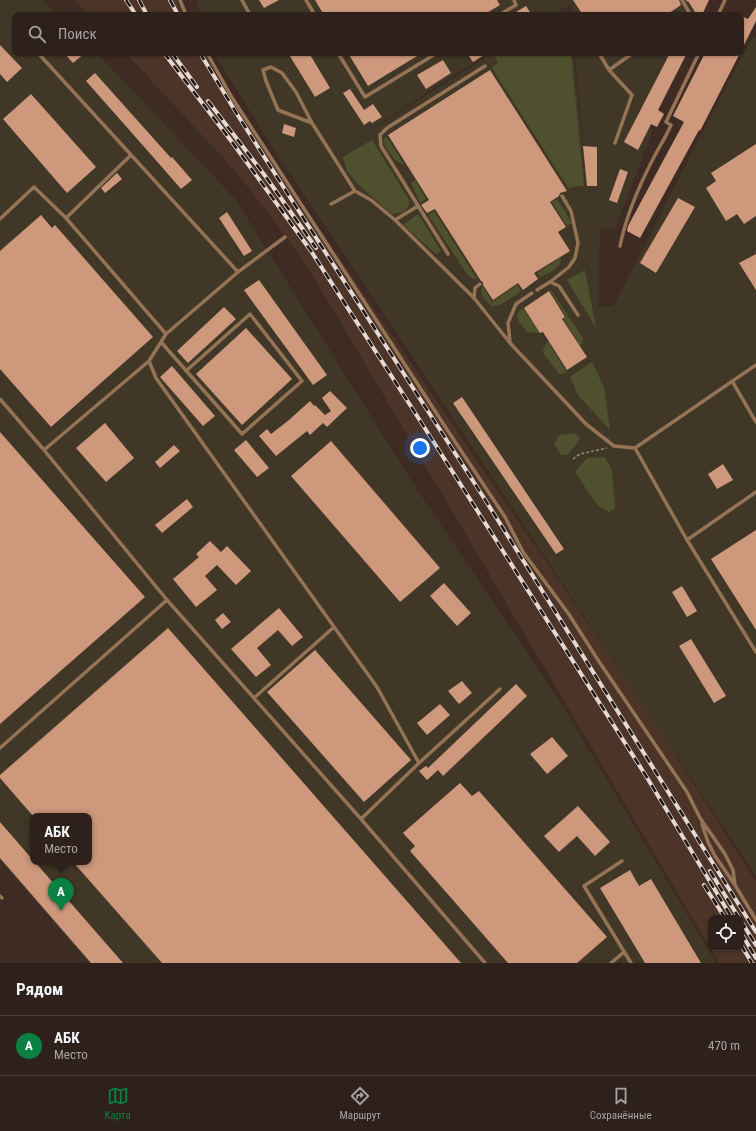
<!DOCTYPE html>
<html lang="ru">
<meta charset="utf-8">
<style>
:root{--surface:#2e211b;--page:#3a2e28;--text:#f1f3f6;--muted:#a7a3a3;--line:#493e3a;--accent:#0b8043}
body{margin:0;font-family:"Roboto Condensed",sans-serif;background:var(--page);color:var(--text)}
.controls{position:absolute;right:12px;bottom:12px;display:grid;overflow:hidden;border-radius:8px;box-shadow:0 1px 3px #0004}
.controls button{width:36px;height:36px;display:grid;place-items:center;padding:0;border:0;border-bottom:1px solid var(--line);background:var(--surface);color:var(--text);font:20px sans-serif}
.you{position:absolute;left:420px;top:448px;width:14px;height:14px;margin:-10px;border:3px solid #fff;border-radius:50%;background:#1a73e8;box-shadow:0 0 0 6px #1a73e833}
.badge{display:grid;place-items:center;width:26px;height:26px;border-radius:50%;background:var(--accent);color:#fff;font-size:13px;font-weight:700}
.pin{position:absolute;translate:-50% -33px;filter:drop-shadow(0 1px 2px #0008)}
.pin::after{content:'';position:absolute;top:21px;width:14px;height:12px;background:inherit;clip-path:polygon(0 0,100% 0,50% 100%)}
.popup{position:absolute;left:30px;top:813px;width:62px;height:52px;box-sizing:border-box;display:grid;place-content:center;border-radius:8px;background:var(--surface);filter:drop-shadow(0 1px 3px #0005);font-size:13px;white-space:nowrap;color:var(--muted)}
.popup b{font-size:15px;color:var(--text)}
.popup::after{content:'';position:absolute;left:50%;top:100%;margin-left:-8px;border:8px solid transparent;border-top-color:var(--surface)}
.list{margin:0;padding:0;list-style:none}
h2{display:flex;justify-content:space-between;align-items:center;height:52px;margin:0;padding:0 16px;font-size:17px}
h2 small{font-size:13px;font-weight:400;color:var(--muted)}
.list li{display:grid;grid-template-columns:26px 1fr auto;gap:12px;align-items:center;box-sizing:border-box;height:60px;padding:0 16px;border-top:1px solid var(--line)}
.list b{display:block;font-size:15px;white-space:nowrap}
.list p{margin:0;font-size:13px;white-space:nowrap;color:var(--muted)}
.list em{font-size:13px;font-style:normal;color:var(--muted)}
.icon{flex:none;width:22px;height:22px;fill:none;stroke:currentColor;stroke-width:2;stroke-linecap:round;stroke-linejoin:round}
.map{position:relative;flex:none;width:756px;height:963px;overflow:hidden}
.search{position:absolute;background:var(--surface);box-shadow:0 1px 3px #0004;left:12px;right:12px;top:12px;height:44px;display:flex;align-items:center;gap:10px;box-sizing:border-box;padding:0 14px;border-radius:8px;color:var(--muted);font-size:15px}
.sheet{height:112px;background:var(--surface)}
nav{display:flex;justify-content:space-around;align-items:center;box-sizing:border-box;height:56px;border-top:1px solid var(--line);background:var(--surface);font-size:11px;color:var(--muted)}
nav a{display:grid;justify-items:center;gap:2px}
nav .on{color:var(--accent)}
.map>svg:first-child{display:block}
.built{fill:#4c3428;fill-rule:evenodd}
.industrial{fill:#413727;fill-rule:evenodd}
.green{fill:#4f512e}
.building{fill:#ce987c}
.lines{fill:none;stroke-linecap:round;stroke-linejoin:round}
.path{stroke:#9c8c86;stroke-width:1.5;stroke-dasharray:3 2;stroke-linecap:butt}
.service{stroke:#957355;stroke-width:3.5}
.rail-casing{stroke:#e6d9d3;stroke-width:4}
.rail{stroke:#1f1713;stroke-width:2.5;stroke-dasharray:8;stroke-linecap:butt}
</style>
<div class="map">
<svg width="756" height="963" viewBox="0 0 756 963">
<rect width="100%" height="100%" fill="#3e2c24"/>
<path class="built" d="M75 0H177L183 15H89Z
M126 53H204L230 97 648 712 756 882V963H719L325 296 301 258 276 223 236 172ZM711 918H741V948H711Z"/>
<path class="industrial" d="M0 0H42L57 15H15V53H96L114 71 235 199 416 488 562 705 716 963H89L0 860ZM33 816H89V862H33Z
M196 0H709L703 15H572L571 4 552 15H201Z
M753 36 756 38V876L371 294 279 158 214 53H490L430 90 359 138 493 53H573L587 182 575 53H686L650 128 653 130 615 229 600 228 598 306 613 307 699 139Z"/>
<path class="green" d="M495 53H571L584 186 571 187 569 189 492 68 498 62 493 54Z
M386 136 404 164C396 164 386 150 384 142 384 139 384 139 386 136Z
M372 140 409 200C409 212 402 213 391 214L357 183 347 171 343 157Z
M415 180 426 199 420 203 411 183Z
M557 199 572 223 567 226 552 202Z
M434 211 477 279H473L467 274 428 215Z
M418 214 441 251 436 254 403 225Z
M561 257C562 268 549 273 540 277L537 273Z
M585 270 596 328 567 280Z
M517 285 521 291C515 295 499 308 492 306 489 305 487 301 485 299 483 296 481 294 481 290L483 287 492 302Z
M551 290 583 338 582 344 580 346 563 319 566 317 550 291Z
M523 308 540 333 527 332C521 324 511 316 523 308Z
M548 341 567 373 559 374 544 354 543 349Z
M592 362 604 387 610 430 578 395 570 377Z
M575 433 580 439 568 455H561L554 444 559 435Z
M605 457 612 470 615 508 609 512 597 505 575 472 587 458Z"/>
<path class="building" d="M259 0H279L264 8Z
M315 0H497L500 5 483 15H324Z
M573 0H679L681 5 666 15H583Z
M686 0H709L702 15H697L688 1 687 2Z
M526 6 532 15H511Z
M756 7V21L741 51V16L748 19Z
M0 45 22 68 7 82 0 74Z
M64 53H85L73 63Z
M288 53H309L330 88 315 97Z
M348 53H422L368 86Z
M467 53H487L473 62Z
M670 53H687L658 110 664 114 657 127 651 124 638 150 624 142Z
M705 53H740L700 131 699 130 640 238 627 231 628 226 684 122 673 116Z
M443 60 451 73 426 89 417 75Z
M490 70 567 191 560 193 559 196 550 202 566 227 558 232 570 251 534 273 538 279 523 290 518 283 493 300 483 285V282L481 281 435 209 427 213 421 205 429 200 388 135Z
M95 73 171 158 172 157 192 180 181 189 161 166 86 81Z
M350 89 364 110 373 104 382 117 372 123 370 121 364 125 343 93Z
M31 94 96 167 67 193 3 119Z
M284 124 296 128 294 137 282 133Z
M756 144V216L744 224 737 214 726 221 706 188 716 181 711 173Z
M583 146 597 147V186H587Z
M620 169 628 172 617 203 609 200Z
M117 173 122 179 105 193 101 188Z
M678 198 695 207 656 273 640 263Z
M227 212 252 251 244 256 219 218Z
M41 215 52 228 55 225 153 337 51 427 0 369V251Z
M756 254V290L739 263Z
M259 280 327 375 313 385 244 290Z
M549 291 565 317 562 319 587 357 567 370 543 332 540 333 524 308Z
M224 307 236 319 188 363 177 351Z
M246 328 292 379 242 425 196 374Z
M172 366 215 416 203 426 160 377Z
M330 391 347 408 327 427 323 423 310 435 307 431 276 456 259 436 267 429 271 434 289 420 310 401 314 406 315 405 325 415 331 411 322 398Z
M462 397 564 549 556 554 453 403Z
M105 423 134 458 106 482 76 448Z
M0 432 145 597 0 724Z
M246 440 269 468 257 477 234 450Z
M331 441 440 568 400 602 291 476Z
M174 445 180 451 160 468 155 462Z
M723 464 733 480 717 489 708 474Z
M187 499 193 507 162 533 155 525Z
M756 530V630L711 559Z
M210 541 221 552 227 546 251 571 236 585 217 565 205 576 217 590 196 607 173 579 199 557 196 554Z
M444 583 471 613 457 626 430 596Z
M682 586 697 611 687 617 672 592Z
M279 608 303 637 292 646 278 630 257 648 271 665 256 677 231 649Z
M223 613 231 622 222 629 215 620Z
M168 628 461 963H162L73 862H89V816H33L0 778V775Z
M691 639 726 696 714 703 679 646Z
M315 650 411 760 364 802 267 692Z
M462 681 472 693 459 704 448 691Z
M516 684 527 696 443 776 438 770 427 780 419 771 426 766 428 768Z
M440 704 450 715 427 735 417 723Z
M552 737 568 756 547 774 530 754Z
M460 783 472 796 479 791 607 937 577 963H508L410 851 415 846 403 833Z
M578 806 610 842 595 856 577 836 559 852 544 836Z
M0 822 33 860V862H35L123 963H91L0 858Z
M630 870 639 886 651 879 701 963H645L600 888Z"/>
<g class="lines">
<path class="path" d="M573 459 580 454 607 448"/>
<path class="service" d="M180 0 186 15
M242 0 250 15
M306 0 315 15
M682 0 689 12 685 15
M499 15 516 5 514 0
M718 15 725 0
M14 27 15 28
M38 53 238 272
M207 53 231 96 446 428 505 517 523 552 568 613 598 660 687 792 700 818 725 854 733 870 735 885
M338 53 365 97 437 53
M599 53 609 70 633 53
M609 70 632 95 615 143
M312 123 278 110 266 81 263 70 271 67 282 73 296 92 312 123 355 191
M131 155 66 218 166 334
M331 204 355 191 371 200 395 220 474 298 510 343 586 424 614 446 635 448 756 365
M0 219 34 187 66 218
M395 220 418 206
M620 246C626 216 639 186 653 159 659 147 666 137 671 125L666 122 699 53
M448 254 381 146 380 135 387 128 485 66
M550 282 569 267 575 258 578 243 571 211 562 196
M537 290 550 282 559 286 578 315
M474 298 475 288 480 284
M161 342 242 434 302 381 250 314 186 371
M510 342 508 323 516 304 532 293
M149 361 156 378 377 687 419 763 361 819
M732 381 756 422
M0 399 44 450 149 361 166 334 238 272 285 237
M635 448 687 540 756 652
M44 450 167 600 361 819 485 963
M687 540 756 492
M254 698 334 627
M0 748 167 600
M419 763 500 689
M702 824 708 842 715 856 735 885 756 920
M622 861 584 886 631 963
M0 896 2 898
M611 963 624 952"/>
<defs>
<path id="rail" d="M126 0 136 15
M139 0 147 15
M170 0 178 15
M164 53 232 142 311 251 412 408 646 776 732 918
M172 53 197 87
M200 53 237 114 293 202 484 498 756 932
M208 101 266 177 316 248
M710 871 739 918
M704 885 725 918
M741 921 756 945
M741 933 756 958
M741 945 752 963"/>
</defs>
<use href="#rail" class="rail-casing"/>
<use href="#rail" class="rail"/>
</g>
</svg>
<div class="controls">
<button><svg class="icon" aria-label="locate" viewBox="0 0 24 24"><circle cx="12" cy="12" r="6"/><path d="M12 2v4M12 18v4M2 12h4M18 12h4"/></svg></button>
</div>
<div class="you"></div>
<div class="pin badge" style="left:61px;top:911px">A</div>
<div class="popup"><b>АБК</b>Место</div>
<div class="search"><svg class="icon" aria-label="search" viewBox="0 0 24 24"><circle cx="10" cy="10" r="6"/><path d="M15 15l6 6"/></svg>Поиск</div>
</div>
<section class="sheet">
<h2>Рядом<small></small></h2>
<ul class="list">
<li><span class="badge">A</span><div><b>АБК</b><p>Место</p></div><em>470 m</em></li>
</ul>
</section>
<nav>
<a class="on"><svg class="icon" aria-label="map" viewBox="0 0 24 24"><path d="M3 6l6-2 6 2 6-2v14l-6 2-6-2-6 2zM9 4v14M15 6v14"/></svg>Карта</a>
<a><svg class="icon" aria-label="directions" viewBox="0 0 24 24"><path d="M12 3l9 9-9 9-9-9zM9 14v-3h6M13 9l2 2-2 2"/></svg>Маршрут</a>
<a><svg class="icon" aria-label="saved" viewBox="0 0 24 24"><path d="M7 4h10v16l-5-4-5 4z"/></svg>Сохранённые</a>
</nav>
